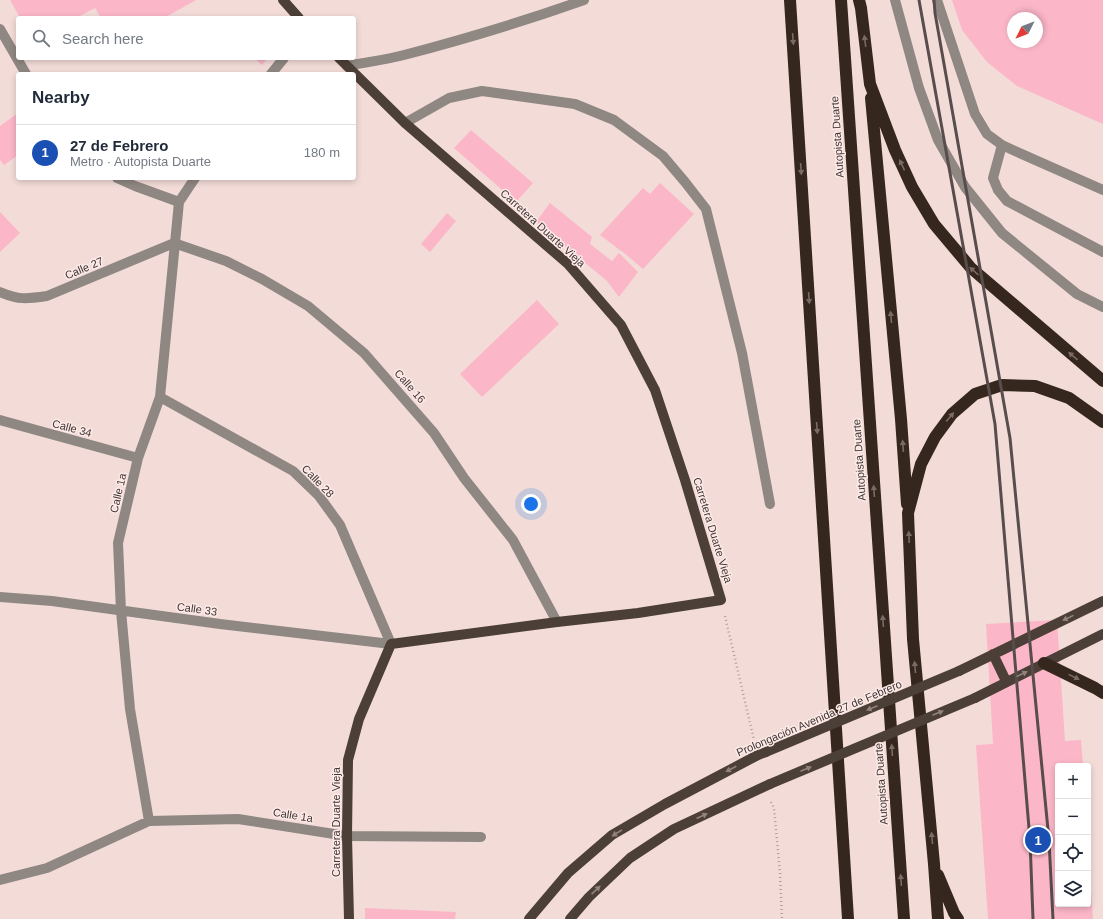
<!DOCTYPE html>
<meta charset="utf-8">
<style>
:root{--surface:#fff;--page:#f6f6f7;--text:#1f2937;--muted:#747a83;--line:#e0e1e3;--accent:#db2777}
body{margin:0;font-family:Arial,sans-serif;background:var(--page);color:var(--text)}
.controls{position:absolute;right:12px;bottom:12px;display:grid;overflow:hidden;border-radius:4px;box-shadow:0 2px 6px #0003}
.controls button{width:36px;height:36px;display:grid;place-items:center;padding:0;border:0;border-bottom:1px solid var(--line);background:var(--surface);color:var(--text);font:20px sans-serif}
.compass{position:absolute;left:1007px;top:12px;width:36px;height:36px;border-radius:50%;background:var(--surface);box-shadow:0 2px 6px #0003;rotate:228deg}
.you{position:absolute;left:531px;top:504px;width:14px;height:14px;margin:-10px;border:3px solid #fff;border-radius:50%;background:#1a73e8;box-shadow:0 0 0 6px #1a73e833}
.badge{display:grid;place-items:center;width:26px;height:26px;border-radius:50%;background:var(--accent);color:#fff;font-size:13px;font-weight:700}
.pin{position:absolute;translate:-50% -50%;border:2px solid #fff;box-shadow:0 1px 4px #0006}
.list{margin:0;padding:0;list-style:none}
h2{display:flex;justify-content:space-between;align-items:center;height:52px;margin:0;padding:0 16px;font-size:17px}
h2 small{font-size:13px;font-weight:400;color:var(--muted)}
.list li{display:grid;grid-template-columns:26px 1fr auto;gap:12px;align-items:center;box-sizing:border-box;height:56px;padding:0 16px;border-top:1px solid var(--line)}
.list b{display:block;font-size:15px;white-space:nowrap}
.list p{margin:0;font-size:13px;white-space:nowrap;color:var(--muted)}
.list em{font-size:13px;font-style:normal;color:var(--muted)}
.icon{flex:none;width:22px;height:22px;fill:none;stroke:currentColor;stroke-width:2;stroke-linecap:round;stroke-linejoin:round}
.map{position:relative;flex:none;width:1103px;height:919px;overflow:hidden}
.search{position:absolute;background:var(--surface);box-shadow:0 2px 6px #0003;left:16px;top:16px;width:340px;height:44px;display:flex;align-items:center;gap:10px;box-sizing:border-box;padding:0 14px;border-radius:4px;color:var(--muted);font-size:15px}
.panel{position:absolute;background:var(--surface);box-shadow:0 2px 6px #0003;left:16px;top:72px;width:340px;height:108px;border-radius:4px}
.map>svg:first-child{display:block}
.building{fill:#fbb6c8;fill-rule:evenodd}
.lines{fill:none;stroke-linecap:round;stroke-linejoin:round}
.path{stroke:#b19f9c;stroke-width:2.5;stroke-dasharray:1 3;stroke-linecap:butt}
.minor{stroke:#8f8782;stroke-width:10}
.major{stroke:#4c3f37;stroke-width:10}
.highway{stroke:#35271e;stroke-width:12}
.rail{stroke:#584d4c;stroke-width:3}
.major-bridge{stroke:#4c3f37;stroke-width:10}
.oneway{fill:#7b6b64}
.oneway2{fill:#93837d}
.labels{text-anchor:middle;stroke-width:3;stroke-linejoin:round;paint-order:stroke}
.street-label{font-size:11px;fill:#403736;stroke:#fdeae7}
</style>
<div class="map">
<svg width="1103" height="919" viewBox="0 0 1103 919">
<rect width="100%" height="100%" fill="#f3dcd8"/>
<path class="building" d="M10 0H196L164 18H101L95 8 76 18H20Z
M952 0H1103V124L1017 86 987 62 962 30ZM1013 18H1037V42H1013Z
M254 58H268L262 65Z
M18 113V155L4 165 0 160V126Z
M471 130 533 183 516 202 454 148Z
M660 183 694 214 643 269 623 252 621 251 600 235 643 188 650 194Z
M550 203 592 237 590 244 612 261 619 253 638 272 619 297 607 281 536 222Z
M0 212 20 233 0 252Z
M447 213 456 221 430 252 421 244Z
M537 300 559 324 482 397 460 374Z
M1057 620 1065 741 1081 740 1083 766H1058V904H1088V863H1089L1093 919H988L976 745 993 744 986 624Z
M365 908 456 912 455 919H365Z"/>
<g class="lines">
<path class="path" d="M725 616 754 740
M771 802 774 808 780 873 782 919"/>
<path class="minor" d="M895 0 919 88 938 140 965 187 1002 233 1077 294 1103 307
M937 0 975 114 987 134 1002 145 1015 151 1103 190
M0 29 26 74
M347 66C366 62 385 60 404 55 465 39 525 21 584 0
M271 74 284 58
M405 123 449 98 482 91 575 104 614 120 663 156 685 182 706 209 742 353 770 504
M1002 145 993 178 998 190 1007 201 1103 252
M117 178 135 186 179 202
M0 292C19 300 26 299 47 296L174 243 226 261 262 279 308 306 364 353 434 433 464 478 513 540 557 622
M0 420 138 458
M0 597 52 601 220 624 391 644 340 525 319 496 293 471 160 397
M149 821 130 709 121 611 118 543 138 458 160 397 179 202 195 178
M0 880 47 868 149 821 238 819 347 836 481 837"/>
<path class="major" d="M283 0 299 18
M339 58 405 123 568 264 621 325 655 390 685 480 721 600 638 613 557 622 391 644 359 719 348 760 347 836 349 919
M993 654 1006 681
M959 671 1103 601
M975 698 1103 634
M529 919 568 873 612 835 665 804 758 755 766 752
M570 919 589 897 630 858 674 829 770 784"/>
<path class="highway" d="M790 0 848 919
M841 0 904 919
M859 0 861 8 870 84 895 150 912 187 934 224 971 268 1103 381
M871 98 901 419 907 504
M1044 663 1095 688 1103 693
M938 875 954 913 958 919
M938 919 934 864 913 639 908 513 921 464 935 437 952 414 975 394 1002 385 1035 386 1069 398 1103 422"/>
<path class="rail" d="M919 0 995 424 1030 840 1033 919
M934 0 935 13 1010 438 1049 840 1053 919"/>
<path class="major-bridge" d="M766 752 959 671
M770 784 975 698"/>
</g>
<defs><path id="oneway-solid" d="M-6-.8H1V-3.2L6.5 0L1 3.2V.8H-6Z"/></defs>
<g class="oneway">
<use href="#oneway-solid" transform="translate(793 39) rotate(86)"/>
<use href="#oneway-solid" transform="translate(865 41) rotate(-97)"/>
<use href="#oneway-solid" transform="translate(902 165) rotate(-115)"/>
<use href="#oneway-solid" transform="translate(801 169) rotate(86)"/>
<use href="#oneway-solid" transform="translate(974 271) rotate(-138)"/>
<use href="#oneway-solid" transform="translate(809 298) rotate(86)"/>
<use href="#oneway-solid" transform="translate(891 317) rotate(-95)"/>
<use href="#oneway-solid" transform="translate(1073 356) rotate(-140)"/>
<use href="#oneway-solid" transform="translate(950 417) rotate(-50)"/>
<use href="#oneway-solid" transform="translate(817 428) rotate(86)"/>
<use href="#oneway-solid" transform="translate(903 446) rotate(-94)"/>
<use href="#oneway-solid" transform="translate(874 491) rotate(-94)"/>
<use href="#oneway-solid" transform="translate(909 537) rotate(-92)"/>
<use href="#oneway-solid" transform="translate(883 621) rotate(-94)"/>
<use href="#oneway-solid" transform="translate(915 667) rotate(-95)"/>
<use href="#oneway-solid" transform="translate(1074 677) rotate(26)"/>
<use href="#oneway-solid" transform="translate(892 750) rotate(-94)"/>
<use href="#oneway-solid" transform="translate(932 838) rotate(-95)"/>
<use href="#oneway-solid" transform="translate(901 880) rotate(-94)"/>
</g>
<g class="oneway2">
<use href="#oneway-solid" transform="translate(1068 618) rotate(154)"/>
<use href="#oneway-solid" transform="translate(1022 674) rotate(-26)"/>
<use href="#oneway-solid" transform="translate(872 708) rotate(157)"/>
<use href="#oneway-solid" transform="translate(938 713) rotate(-23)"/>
<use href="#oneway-solid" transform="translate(731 769) rotate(152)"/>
<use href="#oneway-solid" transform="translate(806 769) rotate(-23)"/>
<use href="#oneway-solid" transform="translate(702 816) rotate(-25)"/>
<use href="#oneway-solid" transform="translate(617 833) rotate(148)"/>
<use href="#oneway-solid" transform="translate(596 890) rotate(-43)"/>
</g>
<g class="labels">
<g class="street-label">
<text transform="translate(837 137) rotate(-94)" y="4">Autopista Duarte</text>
<text transform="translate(543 228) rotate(42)" y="4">Carretera Duarte Vieja</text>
<text transform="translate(84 268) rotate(-23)" y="4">Calle 27</text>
<text transform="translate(410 386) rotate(49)" y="4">Calle 16</text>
<text transform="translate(72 428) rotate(15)" y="4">Calle 34</text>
<text transform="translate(859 460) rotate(-94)" y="4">Autopista Duarte</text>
<text transform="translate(318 481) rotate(46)" y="4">Calle 28</text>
<text transform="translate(118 493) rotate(-77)" y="4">Calle 1a</text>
<text transform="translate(713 530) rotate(73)" y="4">Carretera Duarte Vieja</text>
<text transform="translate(197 609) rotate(8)" y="4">Calle 33</text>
<text transform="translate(819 718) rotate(-23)" y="4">Prolongación Avenida 27 de Febrero</text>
<text transform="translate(881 784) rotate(-94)" y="4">Autopista Duarte</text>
<text transform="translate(293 815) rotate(9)" y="4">Calle 1a</text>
<text transform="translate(336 822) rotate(-90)" y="4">Carretera Duarte Vieja</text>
</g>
</g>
</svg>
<div class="controls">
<button>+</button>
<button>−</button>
<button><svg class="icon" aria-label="locate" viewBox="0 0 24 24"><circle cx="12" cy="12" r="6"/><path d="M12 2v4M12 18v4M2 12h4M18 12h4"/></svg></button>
<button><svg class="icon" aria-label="layers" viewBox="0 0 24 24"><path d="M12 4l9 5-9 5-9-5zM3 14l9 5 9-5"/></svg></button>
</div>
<svg class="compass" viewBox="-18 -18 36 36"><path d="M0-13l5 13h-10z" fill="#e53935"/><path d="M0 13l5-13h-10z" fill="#747a83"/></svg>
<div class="you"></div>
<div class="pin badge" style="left:1038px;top:840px;background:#1a4fb4">1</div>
<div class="search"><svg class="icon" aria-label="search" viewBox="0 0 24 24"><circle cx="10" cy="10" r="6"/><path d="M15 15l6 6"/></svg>Search here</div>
<section class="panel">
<h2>Nearby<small></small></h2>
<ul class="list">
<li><span class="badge" style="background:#1a4fb4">1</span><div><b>27 de Febrero</b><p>Metro · Autopista Duarte</p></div><em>180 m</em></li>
</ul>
</section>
</div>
